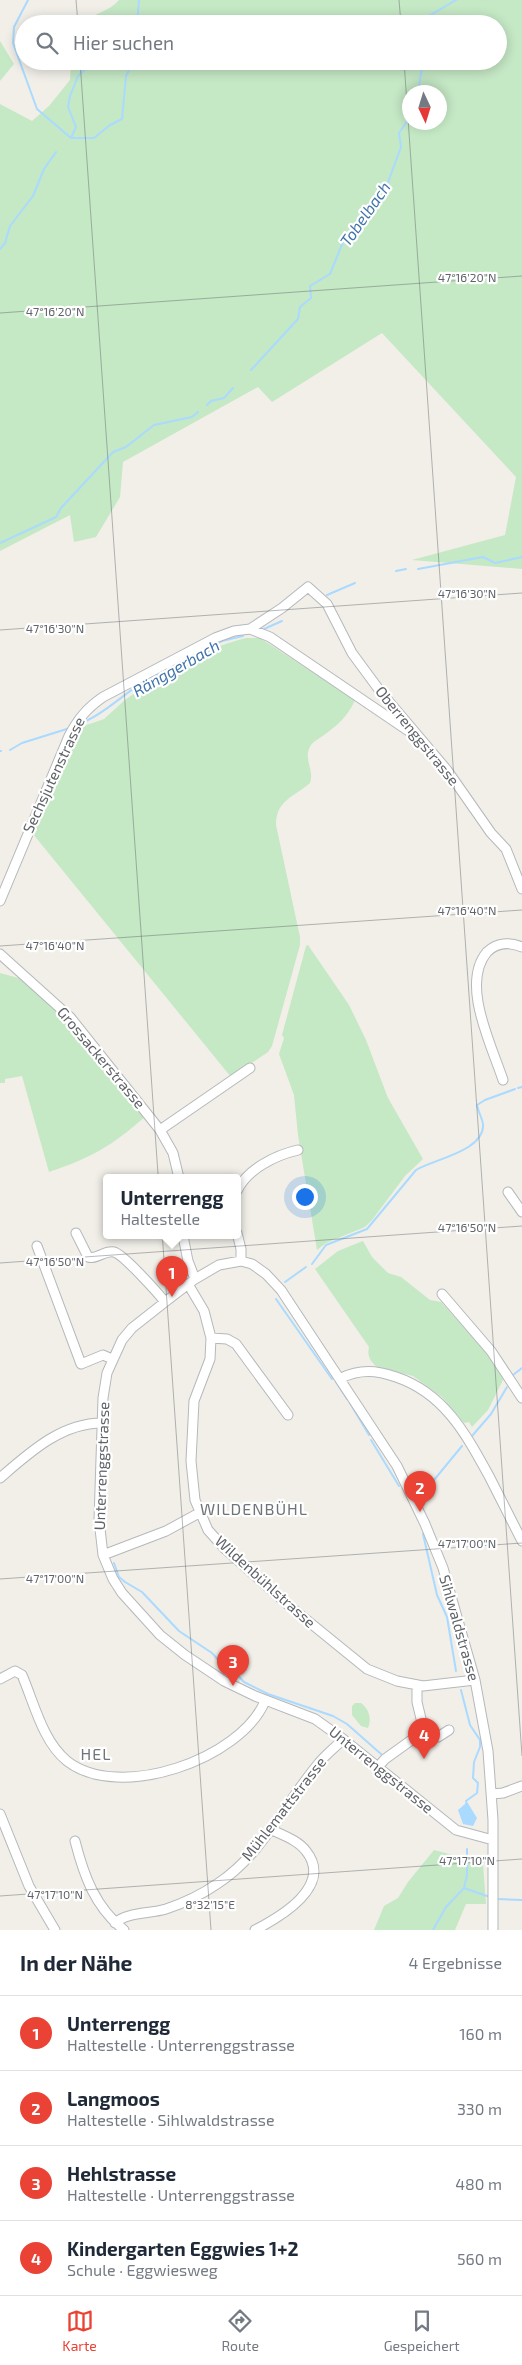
<!DOCTYPE html>
<html lang="de">
<meta charset="utf-8">
<style>
:root{--surface:#fff;--page:#f2f2f3;--text:#1f2937;--muted:#747a83;--line:#e0e1e3;--accent:#ea4335}
body{margin:0;font-family:"Exo 2",sans-serif;background:var(--page);color:var(--text)}
.compass{position:absolute;left:402px;top:85px;width:45px;height:45px;border-radius:50%;background:var(--surface);box-shadow:0 2px 12px #0003;rotate:176deg}
.you{position:absolute;left:304px;top:1196px;width:18px;height:18px;margin:-12px;border:4px solid #fff;border-radius:50%;background:#1a73e8;box-shadow:0 0 0 8px #1a73e833}
.badge{display:grid;place-items:center;width:32px;height:32px;border-radius:50%;background:var(--accent);color:#fff;font-size:16px;font-weight:700}
.pin{position:absolute;translate:-50% -41px;filter:drop-shadow(0 1px 2px #0008)}
.pin::after{content:'';position:absolute;top:26px;width:18px;height:15px;background:inherit;clip-path:polygon(0 0,100% 0,50% 100%)}
.popup{position:absolute;left:103px;top:1174px;width:138px;height:65px;box-sizing:border-box;display:grid;place-content:center;border-radius:5px;background:var(--surface);filter:drop-shadow(0 1px 4px #0005);font-size:16px;white-space:nowrap;color:var(--muted)}
.popup b{font-size:19px;color:var(--text)}
.popup::after{content:'';position:absolute;left:50%;top:100%;margin-left:-10px;border:10px solid transparent;border-top-color:var(--surface)}
.list{margin:0;padding:0;list-style:none}
h2{display:flex;justify-content:space-between;align-items:center;height:65px;margin:0;padding:0 20px;font-size:21px}
h2 small{font-size:16px;font-weight:400;color:var(--muted)}
.list li{display:grid;grid-template-columns:32px 1fr auto;gap:15px;align-items:center;box-sizing:border-box;height:75px;padding:0 20px;border-top:1px solid var(--line)}
.list b{display:block;font-size:19px;white-space:nowrap}
.list p{margin:0;font-size:16px;white-space:nowrap;color:var(--muted)}
.list em{font-size:16px;font-style:normal;color:var(--muted)}
.icon{flex:none;width:28px;height:28px;fill:none;stroke:currentColor;stroke-width:2;stroke-linecap:round;stroke-linejoin:round}
.map{position:relative;flex:none;width:522px;height:1930px;overflow:hidden}
.search{position:absolute;background:var(--surface);box-shadow:0 2px 12px #0003;left:15px;right:15px;top:15px;height:55px;display:flex;align-items:center;gap:12px;box-sizing:border-box;padding:0 18px;border-radius:28px;color:var(--muted);font-size:19px}
.sheet{height:365px;background:var(--surface)}
nav{display:flex;justify-content:space-around;align-items:center;box-sizing:border-box;height:70px;border-top:1px solid var(--line);background:var(--surface);font-size:14px;color:var(--muted)}
nav a{display:grid;justify-items:center;gap:2px}
nav .on{color:var(--accent)}
.map>svg:first-child{display:block}
.green{fill:#c5e8c5;fill-rule:evenodd}
.water{fill:#aadaff}
.lines{fill:none;stroke-linecap:round;stroke-linejoin:round}
.stream{stroke:#aadaff;stroke-width:2}
.minor-casing{stroke:#b5b8bc;stroke-width:11}
.minor{stroke:#fff;stroke-width:9}
.ticks{fill:none;stroke:#5f6368;stroke-width:1;stroke-opacity:0.45}
.labels{text-anchor:middle;stroke-width:4.5;stroke-linejoin:round;paint-order:stroke}
.street-label{font-size:15px;fill:#5f6368;stroke:#fff}
.water-label{font-size:16px;font-style:italic;fill:#4174aa;stroke:#fff}
.neighbourhood-label{font-size:16px;letter-spacing:1px;fill:#70757a;stroke:#fff}
.ticks-label{font-size:12px;text-anchor:middle;fill:#5f6368;stroke:#fff;stroke-width:4.5;stroke-linejoin:round;paint-order:stroke}
</style>
<div class="map">
<svg width="522" height="1930" viewBox="0 0 522 1930">
<rect width="100%" height="100%" fill="#f1efe8"/>
<path class="green" d="M119 0H522V569L412 560 505 535 516 477 382 333 272 402 258 387 123 462 120 497 96 537 74 542 70 515 0 551V104L32 121 49 106 70 80 71 61H498V24H84C94 12 109 12 119 0ZM410 92H440V122H410Z
M0 41 14 64 0 81Z
M246 638H260L355 700C348 716 338 725 324 735 320 738 314 741 311 745 302 758 315 770 310 783 294 797 276 800 276 825L300 937V945L272 1046 268 1052 231 1077 33 834 81 727 104 719 125 700 152 681 175 674C186 656 226 643 246 638Z
M308 945 349 1005 366 1040 388 1098 423 1159 405 1176 372 1220 365 1227 326 1243 317 1250 298 1135 294 1095 279 1054 284 1038 282 1035 306 946Z
M0 973 22 979 53 1005 146 1116C110 1147 93 1157 49 1172L22 1076 5 1079V1083H0Z
M363 1241 372 1257 388 1273 401 1277 430 1300 441 1302 484 1350 504 1378 488 1410 472 1427 469 1422 464 1423 442 1397 413 1376 377 1367C370 1361 367 1356 369 1347L315 1269 338 1251Z
M355 1703H361C369 1709 372 1719 368 1728L361 1726 352 1715V1706Z
M434 1850 483 1863 486 1904H466L455 1930H374L384 1906 398 1898 408 1882Z"/>
<path class="water" d="M466 1800 477 1818 473 1826 463 1824 458 1810 465 1804Z"/>
<g class="lines">
<path class="stream" d="M28 0 14 27 13 43 37 109 71 138
M137 24 139 0
M428 24 429 16 456 0
M418 92 423 61
M71 138H94L110 125 122 119 126 76 134 61
M71 138 76 127 68 107 70 96 78 76 88 67 90 61
M0 249 5 243 10 226 33 196 44 169 56 152
M251 370 298 319 300 307 311 298 310 286 330 274 345 237 370 212 377 191 387 185 401 147 399 133 410 117
M207 405 211 401 224 398 233 388
M0 543 56 517 61 508 113 452 126 447 154 425 192 417 198 412
M418 569 483 557 495 563 522 557
M396 571 406 569
M327 595 355 583
M264 629 282 621
M86 721C110 710 128 689 151 678 158 675 167 673 174 671L177 664 222 641 243 636
M10 750 22 743 70 728
M0 751H1
M518 1088 522 1087
M312 1264 326 1245 367 1229 416 1170C434 1159 485 1151 483 1124 482 1118 478 1111 477 1105L485 1100 515 1089
M285 1282 306 1267
M276 1299 332 1379
M513 1375 522 1368
M336 1382 347 1399
M350 1403 369 1435
M472 1436 491 1414 507 1387
M371 1440 399 1486
M420 1497 462 1446
M423 1534 437 1595 447 1617 456 1671
M114 1563 119 1577 125 1582 142 1592 179 1631 212 1653 221 1663 234 1671 244 1682 268 1694 333 1716 347 1724 381 1754
M461 1690 470 1725 480 1740V1747L474 1762 473 1778 478 1783 477 1793 466 1801
M464 1888 490 1897
M464 1888 467 1875V1849
M497 1899 522 1900
M433 1930 446 1907 464 1888"/>
<defs>
<path id="minor" d="M250 629 270 637 410 732
M0 901 69 736C78 719 87 708 103 697L215 638 234 631 250 629 282 608 308 587 327 604 352 653 380 691 447 770 491 833 506 849 522 889
M0 954 70 1017 160 1130 173 1153 179 1178
M503 1080C492 1046 460 984 487 952 497 942 510 942 522 947
M160 1130 250 1068
M237 1191C247 1169 276 1155 298 1150
M508 1192 522 1212
M76 1233 88 1257C97 1260 104 1250 114 1252 123 1254 158 1293 165 1302
M237 1233 241 1249V1261
M183 1236 188 1261 195 1279
M37 1246 81 1364 103 1355 112 1359
M188 1284 204 1311 211 1338 210 1359 194 1401 191 1461 195 1500 208 1530 225 1549 287 1604 367 1669 397 1681 423 1686 475 1680
M442 1294 491 1351 522 1398
M211 1338 227 1339 236 1344 288 1415
M341 1378C360 1369 376 1370 396 1377 444 1393 466 1434 489 1476 500 1498 511 1519 522 1541
M0 1478C29 1453 61 1423 102 1423
M103 1555 166 1531 199 1513
M0 1679 15 1671 22 1675C34 1703 43 1742 67 1761 119 1802 241 1759 265 1701
M417 1685V1702L424 1731
M424 1731 438 1737 449 1730
M377 1768 385 1759 424 1731
M492 1794 503 1793 522 1786
M0 1814 29 1886 55 1930
M75 1841C84 1876 95 1907 124 1930
M115 1923C127 1912 150 1914 166 1909 184 1903 201 1895 217 1884 262 1855 285 1803 319 1763 326 1754 336 1747 343 1739
M255 1930C280 1917 334 1886 306 1851 298 1840 282 1835 270 1829
M493 1930V1820L488 1751 475 1680 443 1568 425 1524 397 1466 281 1290 266 1274 252 1264 241 1261 219 1265 195 1279 165 1302 132 1328 122 1340 107 1373 103 1398 99 1520 103 1555 113 1579 122 1593 160 1635 185 1655 224 1681 255 1696 315 1719 343 1739 456 1830 493 1840"/>
</defs>
<use href="#minor" class="minor-casing"/>
<use href="#minor" class="minor"/>
</g>
<path class="ticks" d="M76 0 78 24M399 0 401 24M80 61 211 1930M404 61 522 1756M0 313 522 276M0 630 522 593M0 946 522 910M0 1263 522 1226M0 1579 522 1543M0 1896 522 1859"/>
<g class="labels">
<g class="street-label">
<text transform="translate(417 736) rotate(51)" y="5">Oberrenggstrasse</text>
<text transform="translate(54 775) rotate(-65)" y="5">Sechsjutenstrasse</text>
<text transform="translate(101 1058) rotate(50)" y="5">Grossackerstrasse</text>
<text transform="translate(102 1466) rotate(-88)" y="5">Unterrenggstrasse</text>
<text transform="translate(265 1582) rotate(42)" y="5">Wildenbühlstrasse</text>
<text transform="translate(459 1628) rotate(74)" y="5">Sihlwaldstrasse</text>
<text transform="translate(381 1770) rotate(39)" y="5">Unterrenggstrasse</text>
<text transform="translate(284 1809) rotate(-52)" y="5">Mühlemattstrasse</text>
</g>
<g class="water-label">
<text transform="translate(365 214) rotate(-55)" y="6">Tobelbach</text>
<text transform="translate(176 668) rotate(-30)" y="6">Ränggerbach</text>
</g>
<g class="neighbourhood-label">
<text x="254" y="1515">WILDENBÜHL</text>
<text x="96" y="1760">HEL</text>
</g>
</g>
<g class="ticks-label">
<text x="467" y="282">47°16'20"N</text>
<text x="55" y="316">47°16'20"N</text>
<text x="467" y="598">47°16'30"N</text>
<text x="55" y="633">47°16'30"N</text>
<text x="467" y="915">47°16'40"N</text>
<text x="55" y="950">47°16'40"N</text>
<text x="467" y="1232">47°16'50"N</text>
<text x="55" y="1266">47°16'50"N</text>
<text x="467" y="1548">47°17'00"N</text>
<text x="55" y="1583">47°17'00"N</text>
<text x="467" y="1865">47°17'10"N</text>
<text x="55" y="1899">47°17'10"N</text>
<text x="210" y="1909">8°32'15"E</text>
</g>
</svg>
<svg class="compass" viewBox="-18 -18 36 36"><path d="M0-13l5 13h-10z" fill="#e53935"/><path d="M0 13l5-13h-10z" fill="#747a83"/></svg>
<div class="you"></div>
<div class="pin badge" style="left:172px;top:1297px">1</div>
<div class="popup"><b>Unterrengg</b>Haltestelle</div>
<div class="pin badge" style="left:420px;top:1512px">2</div>
<div class="pin badge" style="left:233px;top:1686px">3</div>
<div class="pin badge" style="left:424px;top:1759px">4</div>
<div class="search"><svg class="icon" aria-label="search" viewBox="0 0 24 24"><circle cx="10" cy="10" r="6"/><path d="M15 15l6 6"/></svg>Hier suchen</div>
</div>
<section class="sheet">
<h2>In der Nähe<small>4 Ergebnisse</small></h2>
<ul class="list">
<li><span class="badge">1</span><div><b>Unterrengg</b><p>Haltestelle · Unterrenggstrasse</p></div><em>160 m</em></li>
<li><span class="badge">2</span><div><b>Langmoos</b><p>Haltestelle · Sihlwaldstrasse</p></div><em>330 m</em></li>
<li><span class="badge">3</span><div><b>Hehlstrasse</b><p>Haltestelle · Unterrenggstrasse</p></div><em>480 m</em></li>
<li><span class="badge">4</span><div><b>Kindergarten Eggwies 1+2</b><p>Schule · Eggwiesweg</p></div><em>560 m</em></li>
</ul>
</section>
<nav>
<a class="on"><svg class="icon" aria-label="map" viewBox="0 0 24 24"><path d="M3 6l6-2 6 2 6-2v14l-6 2-6-2-6 2zM9 4v14M15 6v14"/></svg>Karte</a>
<a><svg class="icon" aria-label="directions" viewBox="0 0 24 24"><path d="M12 3l9 9-9 9-9-9zM9 14v-3h6M13 9l2 2-2 2"/></svg>Route</a>
<a><svg class="icon" aria-label="saved" viewBox="0 0 24 24"><path d="M7 4h10v16l-5-4-5 4z"/></svg>Gespeichert</a>
</nav>
